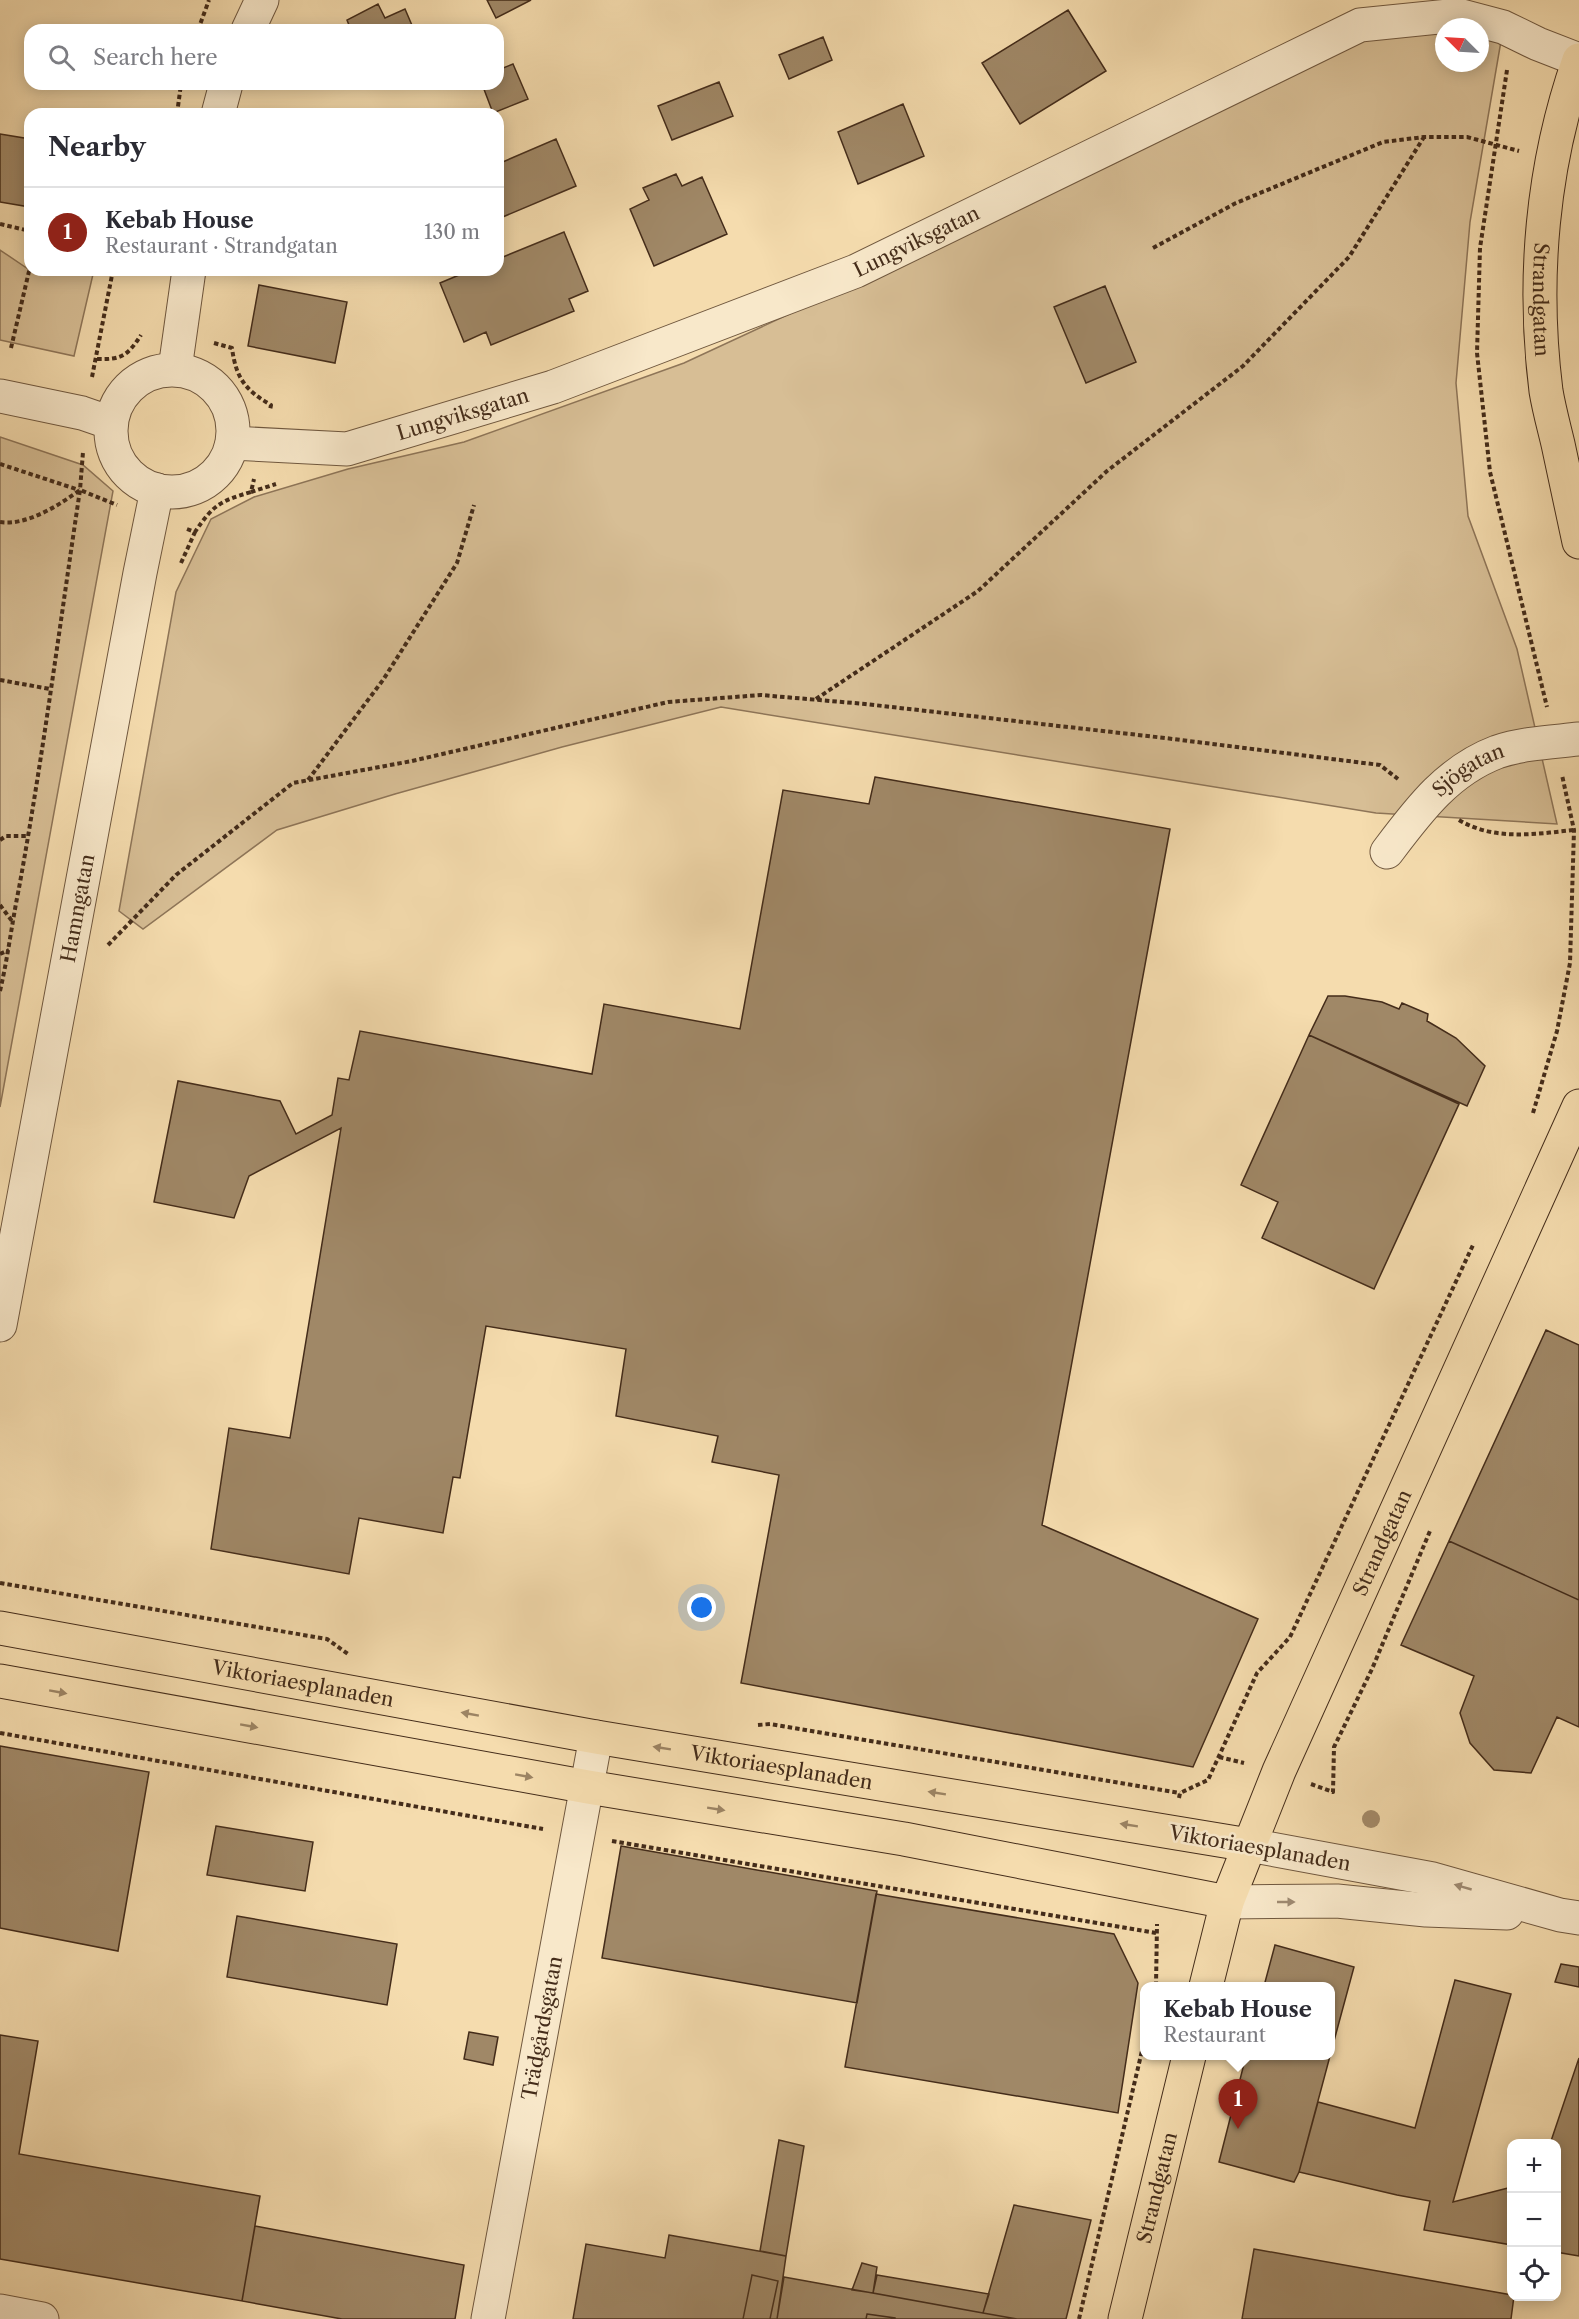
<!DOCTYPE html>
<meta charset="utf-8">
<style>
:root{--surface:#fff;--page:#f2f2f3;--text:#2b2b33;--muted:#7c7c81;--line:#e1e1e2;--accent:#8f2418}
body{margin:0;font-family:"Libre Caslon Text",serif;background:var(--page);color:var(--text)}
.controls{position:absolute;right:18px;bottom:18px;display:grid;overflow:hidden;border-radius:12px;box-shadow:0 3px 15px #0003}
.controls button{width:54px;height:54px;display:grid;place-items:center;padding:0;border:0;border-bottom:2px solid var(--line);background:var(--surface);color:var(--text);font:30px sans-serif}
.compass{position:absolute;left:1435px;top:18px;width:54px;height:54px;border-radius:50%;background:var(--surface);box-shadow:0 3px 15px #0003;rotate:294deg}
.you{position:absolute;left:702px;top:1608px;width:21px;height:21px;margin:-15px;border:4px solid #fff;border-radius:50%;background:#1a73e8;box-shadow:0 0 0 9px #1a73e833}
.badge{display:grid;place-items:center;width:39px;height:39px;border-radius:50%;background:var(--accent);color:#fff;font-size:20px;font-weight:700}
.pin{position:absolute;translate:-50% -50px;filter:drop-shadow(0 2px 3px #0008)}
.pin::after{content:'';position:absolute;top:32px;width:21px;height:18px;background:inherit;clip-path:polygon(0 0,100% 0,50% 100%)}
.popup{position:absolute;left:1140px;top:1982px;width:195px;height:78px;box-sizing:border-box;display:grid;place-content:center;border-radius:12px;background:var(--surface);filter:drop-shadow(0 2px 4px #0005);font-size:20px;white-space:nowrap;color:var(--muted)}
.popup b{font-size:22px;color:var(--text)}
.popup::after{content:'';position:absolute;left:50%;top:100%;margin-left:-12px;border:12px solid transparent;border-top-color:var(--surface)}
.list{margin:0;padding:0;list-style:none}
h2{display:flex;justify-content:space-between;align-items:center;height:78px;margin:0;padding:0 24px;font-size:26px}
h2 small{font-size:20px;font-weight:400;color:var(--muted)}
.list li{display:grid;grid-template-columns:39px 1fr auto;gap:18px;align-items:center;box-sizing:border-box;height:90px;padding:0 24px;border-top:2px solid var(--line)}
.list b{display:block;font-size:22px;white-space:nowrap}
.list p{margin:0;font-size:20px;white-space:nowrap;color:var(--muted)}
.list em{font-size:20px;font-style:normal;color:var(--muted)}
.icon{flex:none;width:33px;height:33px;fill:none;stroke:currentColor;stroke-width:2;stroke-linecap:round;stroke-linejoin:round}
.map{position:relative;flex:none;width:1579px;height:2319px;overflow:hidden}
.search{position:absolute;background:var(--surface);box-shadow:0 3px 15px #0003;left:24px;top:24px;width:480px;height:66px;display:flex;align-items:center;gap:15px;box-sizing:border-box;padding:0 21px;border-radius:18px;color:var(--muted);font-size:22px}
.panel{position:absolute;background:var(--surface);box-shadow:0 3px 15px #0003;left:24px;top:108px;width:480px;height:168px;border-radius:18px}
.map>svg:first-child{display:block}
.green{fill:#d7be95;stroke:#8e7558;stroke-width:1.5}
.building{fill:#a08867;stroke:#442c1a;stroke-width:1.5}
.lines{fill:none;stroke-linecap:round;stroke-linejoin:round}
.minor-casing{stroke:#70583f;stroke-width:35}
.major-casing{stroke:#442c1a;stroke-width:35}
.path{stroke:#442c1a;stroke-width:4;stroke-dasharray:4.5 3;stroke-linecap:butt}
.minor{stroke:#f8e8ca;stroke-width:33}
.major{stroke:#f5dcae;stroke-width:33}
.tree{fill:#a48b6a}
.oneway{fill:#9c8464}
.oneway2{fill:#9e8a72}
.labels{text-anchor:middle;stroke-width:5;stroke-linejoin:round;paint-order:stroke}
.street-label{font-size:20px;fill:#442c1a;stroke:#f8e8ca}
</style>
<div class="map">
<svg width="1579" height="2319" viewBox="0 0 1579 2319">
<rect width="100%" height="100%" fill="#f5dcae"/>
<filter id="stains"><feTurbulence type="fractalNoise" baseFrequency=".00333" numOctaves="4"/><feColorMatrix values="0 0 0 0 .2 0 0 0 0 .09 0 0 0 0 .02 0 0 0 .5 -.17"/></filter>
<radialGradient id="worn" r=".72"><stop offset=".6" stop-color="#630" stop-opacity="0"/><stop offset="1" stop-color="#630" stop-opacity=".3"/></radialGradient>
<path class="green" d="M1444 29V63H1480V36L1501 41 1470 222 1456 383 1468 516 1517 649 1557 824 1376 813 721 707 562 747 395 794 277 830 143 929 119 911 176 592 211 519 254 497 348 469 464 442 684 363 1117 162 1362 37Z
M0 250 34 273 41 270H94L74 356 0 340Z
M0 437 83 465 113 491 0 1107Z"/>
<path class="building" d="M487 0H531L496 18Z
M378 4 385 18 405 9 414 30H351L347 20Z
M1068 10 1106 71 1020 124 982 63Z
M823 37 832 60 789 79 779 55Z
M513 64 528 99 493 113 482 84H498V70Z
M719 82 733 116 672 140 658 106Z
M903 104 924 156 858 184 838 132Z
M0 134 30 139V207L0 202Z
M556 139 576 186 498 219V164Z
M676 174 682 186 702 177 727 234 654 266 630 209 649 200 643 188Z
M564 232 588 291 569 299 574 311 491 345 486 332 464 342 440 283 471 270H498V259Z
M259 285 347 302 335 363 248 346Z
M1105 286 1136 362 1086 383 1054 307Z
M875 777 1170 829 1042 1525 1258 1619 1193 1767 741 1683 779 1475 712 1462 718 1436 616 1416 626 1349 486 1326 460 1478 453 1477 443 1533 359 1518 349 1574 211 1549 229 1428 290 1438 341 1128 249 1176 234 1218 154 1202 178 1081 280 1101 296 1134 332 1115 338 1078 349 1080 360 1031 592 1074 604 1004 740 1029 783 790 869 804Z
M1328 996H1345L1382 1002 1399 1009 1402 1003 1428 1014 1427 1021 1456 1038 1485 1066 1467 1106 1309 1035Z
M1309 1035 1459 1104 1374 1289 1262 1238 1278 1202 1241 1185Z
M1546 1330 1579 1345V1600L1449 1541Z
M1449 1541 1579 1600V1727L1557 1717 1531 1773 1494 1770 1470 1743 1460 1713 1474 1676 1401 1645Z
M0 1746 149 1772 118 1951 0 1928Z
M216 1826 313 1842 305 1891 207 1875Z
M621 1846 877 1891 857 2003 602 1958Z
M876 1894 1114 1934 1138 1983 1118 2113 845 2067Z
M237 1916 397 1944 387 2005 227 1977Z
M1275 1945 1354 1967 1331 2052V1986H1264Z
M1561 1964 1579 1967V1987L1555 1982Z
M1455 1980 1511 1994 1453 2202 1512 2187V2245L1424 2230 1430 2201 1397 2195 1299 2172 1318 2102 1415 2128Z
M469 2032 498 2037 493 2065 464 2059Z
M0 2035 38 2041 19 2154 260 2196 242 2301 0 2259Z
M1246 2056H1330L1299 2172 1294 2182 1219 2162Z
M1579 2058V2256L1556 2252V2144H1550Z
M779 2140 804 2146 786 2256 760 2251Z
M1014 2205 1091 2220 1066 2319H1017L983 2313Z
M255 2226 464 2265 455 2319H342L242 2301Z
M669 2235 786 2256 777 2319H573L586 2244 665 2258Z
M1254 2249 1512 2295 1514 2296 1511 2319H1242Z
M862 2263 877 2267 873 2293 852 2290Z
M752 2275 778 2281 770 2319H743Z
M877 2275 989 2294 983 2313 873 2293Z
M784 2277 983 2313 1017 2319H777Z
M867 2314 895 2318V2319H866Z"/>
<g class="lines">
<defs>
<g id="minor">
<path d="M248 30 262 0"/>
<path d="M218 114 226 84"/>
<path d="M175 369 189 270"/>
<circle cx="172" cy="431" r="61"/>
<path d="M0 396 82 413 111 423"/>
<path id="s1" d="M232 443 347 449 553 387 856 271 1360 25 1458 15 1503 27 1538 44 1579 60"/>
<path id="s2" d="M1387 852C1418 811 1447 771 1497 752 1523 743 1553 742 1579 739"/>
<path id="s3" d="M0 1325 140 573 157 490"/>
<path d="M1249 1845 1433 1879 1560 1915 1579 1918"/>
<path d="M1227 1902 1337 1901 1426 1910 1507 1913"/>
<path d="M0 2311 42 2319"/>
<path id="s4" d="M488 2319 596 1737"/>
</g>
<g id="major">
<path id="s5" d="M1579 60C1542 165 1532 280 1546 391 1549 409 1554 427 1558 444 1565 477 1572 509 1579 542"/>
<path id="s6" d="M0 1628 596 1737 1249 1845"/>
<path d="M0 1681 588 1787 904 1839 1227 1902"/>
<path id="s7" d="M1206 1986 1227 1902 1279 1771 1579 1106"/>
<path id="s8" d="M1125 2319 1189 2056"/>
</g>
</defs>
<use href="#minor" class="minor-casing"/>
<use href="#major" class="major-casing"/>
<path class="path" d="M198 30 209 0
M1507 70 1480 248 1477 353 1490 472 1547 707
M177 114 181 84
M0 224 30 231
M1153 248 1236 203 1383 142 1424 137H1467L1519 151
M214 343 232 348C236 378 245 390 271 405L270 410
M11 348 30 267
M97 359C122 360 128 355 141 335
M92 377 113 270
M0 464 79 490
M251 492 276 484
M0 522C27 526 59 505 80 490L117 505
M187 529 195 532C213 505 220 501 251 492L254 479
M181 563 195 532
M0 680 50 689
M816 699 978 591 1107 471 1243 366 1349 257 1424 137
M308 780 383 680 457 563 474 505
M1459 820C1494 841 1535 834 1574 830
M0 840 6 836H28
M0 905 12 921
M108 945 176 875 293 783 412 761 668 702 761 695 865 704 1165 738 1380 765 1398 779
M0 954 9 950
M0 991C8 957 12 922 19 888 43 756 60 623 80 490L83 452
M1533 1113 1557 1031 1570 963 1574 830 1562 775
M0 1583 327 1639 348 1654
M758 1725 770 1724 1180 1793
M0 1733 543 1829
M1219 1757 1244 1763
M1311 1784 1333 1792 1334 1747 1372 1669 1430 1531
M1179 1798 1180 1793 1208 1780 1257 1673 1290 1637 1473 1245
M612 1841 1156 1933
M1156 1986 1157 1924
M1079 2319 1145 2038"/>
<use href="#minor" class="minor"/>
<use href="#major" class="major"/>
</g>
<circle class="tree" cx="1371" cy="1819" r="9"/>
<defs><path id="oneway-solid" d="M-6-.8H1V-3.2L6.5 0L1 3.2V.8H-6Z" transform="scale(1.5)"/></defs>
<g class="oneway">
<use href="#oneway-solid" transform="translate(58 1692) rotate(10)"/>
<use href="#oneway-solid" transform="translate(470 1714) rotate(-170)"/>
<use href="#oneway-solid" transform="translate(249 1726) rotate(10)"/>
<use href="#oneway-solid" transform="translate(662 1748) rotate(-171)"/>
<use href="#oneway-solid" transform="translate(524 1776) rotate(10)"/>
<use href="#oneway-solid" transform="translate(937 1793) rotate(-171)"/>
<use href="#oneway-solid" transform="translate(716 1809) rotate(9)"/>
<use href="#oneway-solid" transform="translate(1129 1825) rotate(-171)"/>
</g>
<g class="oneway2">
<use href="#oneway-solid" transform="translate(1463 1887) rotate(-164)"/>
<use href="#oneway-solid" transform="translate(1286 1902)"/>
</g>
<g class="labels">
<g class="street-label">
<text dy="7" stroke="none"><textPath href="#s1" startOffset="722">Lungviksgatan</textPath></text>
<text dy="7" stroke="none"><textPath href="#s5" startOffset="244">Strandgatan</textPath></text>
<text dy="7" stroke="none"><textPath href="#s1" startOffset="236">Lungviksgatan</textPath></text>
<text dy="7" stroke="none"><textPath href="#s2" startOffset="117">Sjögatan</textPath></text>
<text dy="7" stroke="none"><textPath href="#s3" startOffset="424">Hamngatan</textPath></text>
<text dy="7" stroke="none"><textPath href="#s7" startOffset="478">Strandgatan</textPath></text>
<text dy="7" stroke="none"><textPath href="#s6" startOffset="308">Viktoriaesplanaden</textPath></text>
<text dy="7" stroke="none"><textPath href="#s6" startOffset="794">Viktoriaesplanaden</textPath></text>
<text transform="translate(1260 1848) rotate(10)" y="7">Viktoriaesplanaden</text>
<text dy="7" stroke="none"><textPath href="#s4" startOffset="296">Trädgårdsgatan</textPath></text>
<text dy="7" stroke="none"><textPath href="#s8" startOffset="135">Strandgatan</textPath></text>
</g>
</g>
<rect width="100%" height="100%" filter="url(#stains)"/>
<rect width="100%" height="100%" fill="url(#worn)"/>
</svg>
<div class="controls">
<button>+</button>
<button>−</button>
<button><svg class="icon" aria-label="locate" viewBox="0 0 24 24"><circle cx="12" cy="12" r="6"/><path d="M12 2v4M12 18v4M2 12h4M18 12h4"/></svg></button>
</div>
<svg class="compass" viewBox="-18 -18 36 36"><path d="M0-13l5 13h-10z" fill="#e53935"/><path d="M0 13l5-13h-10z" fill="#7c7c81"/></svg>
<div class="you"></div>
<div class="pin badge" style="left:1238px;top:2129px">1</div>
<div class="popup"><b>Kebab House</b>Restaurant</div>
<div class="search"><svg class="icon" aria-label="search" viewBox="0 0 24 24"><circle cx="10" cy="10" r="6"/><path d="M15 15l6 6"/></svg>Search here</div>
<section class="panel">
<h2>Nearby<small></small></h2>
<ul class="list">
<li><span class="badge">1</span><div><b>Kebab House</b><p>Restaurant · Strandgatan</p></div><em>130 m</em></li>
</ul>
</section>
</div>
